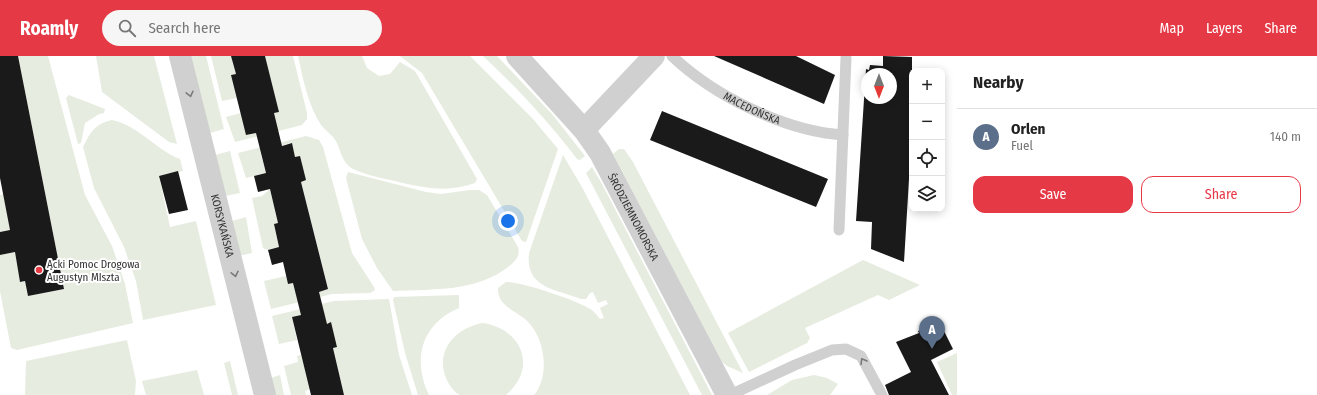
<!DOCTYPE html>
<meta charset="utf-8">
<style>
:root{--surface:#fff;--page:#f6f6f6;--text:#222;--muted:#767676;--line:#e0e0e0;--accent:#e63946}
body{margin:0;font-family:"Fira Sans Condensed",sans-serif;background:var(--page);color:var(--text)}
.controls{position:absolute;right:12px;top:12px;display:grid;overflow:hidden;border-radius:8px;box-shadow:0 2px 10px #0003}
.controls button{width:36px;height:36px;display:grid;place-items:center;padding:0;border:0;border-bottom:1px solid var(--line);background:var(--surface);color:var(--text);font:20px sans-serif}
.compass{position:absolute;left:861px;top:12px;width:36px;height:36px;border-radius:50%;background:var(--surface);box-shadow:0 2px 10px #0003;rotate:180deg}
.you{position:absolute;left:508px;top:165px;width:14px;height:14px;margin:-10px;border:3px solid #fff;border-radius:50%;background:#1a73e8;box-shadow:0 0 0 6px #1a73e833}
.badge{display:grid;place-items:center;width:26px;height:26px;border-radius:50%;background:var(--accent);color:#fff;font-size:13px;font-weight:700}
.pin{position:absolute;translate:-50% -33px;filter:drop-shadow(0 1px 2px #0008)}
.pin::after{content:'';position:absolute;top:21px;width:14px;height:12px;background:inherit;clip-path:polygon(0 0,100% 0,50% 100%)}
.list{margin:0;padding:0;list-style:none}
h2{display:flex;justify-content:space-between;align-items:center;height:52px;margin:0;padding:0 16px;font-size:17px}
h2 small{font-size:13px;font-weight:400;color:var(--muted)}
.list li{display:grid;grid-template-columns:26px 1fr auto;gap:12px;align-items:center;box-sizing:border-box;height:56px;padding:0 16px;border-top:1px solid var(--line)}
.list b{display:block;font-size:15px;white-space:nowrap}
.list p{margin:0;font-size:13px;white-space:nowrap;color:var(--muted)}
.list em{font-size:13px;font-style:normal;color:var(--muted)}
.actions{display:flex;gap:8px;padding:12px 16px}
.actions a{flex:1;padding:9px 0;border:1px solid var(--accent);border-radius:12px;text-align:center;font-size:14px;color:var(--accent)}
.actions .main{background:var(--accent);color:#fff}
.icon{flex:none;width:22px;height:22px;fill:none;stroke:currentColor;stroke-width:2;stroke-linecap:round;stroke-linejoin:round}
.map{position:relative;flex:none;width:957px;height:339px;overflow:hidden}
header{display:flex;align-items:center;gap:24px;box-sizing:border-box;height:56px;padding:0 20px;background:var(--accent);color:#fff}
header strong{font-size:19px}
nav{display:flex;gap:22px;margin-inline-start:auto;font-size:14px}
.search{width:280px;height:36px;background:var(--page);display:flex;align-items:center;gap:10px;box-sizing:border-box;padding:0 14px;border-radius:22px;color:var(--muted);font-size:15px}
main{display:flex}
aside{flex:1;background:var(--surface)}
.map>svg:first-child{display:block}
.green{fill:#e6ecdf}
.building{fill:#1a1a1a;fill-rule:evenodd}
.lines{fill:none;stroke-linecap:round;stroke-linejoin:round}
.lane{stroke:#d0d0d0;stroke-width:11}
.street{stroke:#d0d0d0;stroke-width:22}
.oneway{stroke:#7a7a7a}
.poi-dot{fill:#e63946;stroke:#fff;stroke-width:1.5}
.labels{text-anchor:middle;stroke-width:4;stroke-linejoin:round;paint-order:stroke}
.street-label{font-size:11px;fill:#333;stroke:#fff}
.poi-label{font-size:11px;fill:#333;stroke:#fff;text-anchor:start}
</style>
<header>
<strong>Roamly</strong>
<div class="search"><svg class="icon" aria-label="search" viewBox="0 0 24 24"><circle cx="10" cy="10" r="6"/><path d="M15 15l6 6"/></svg>Search here</div>
<nav><a>Map</a><a>Layers</a><a>Share</a></nav>
</header>
<main>
<div class="map">
<svg width="957" height="339" viewBox="0 0 957 339">
<rect width="100%" height="100%" fill="#fff"/>
<path class="green" d="M18 0H48L85 139 112 190 125 228 133 267 17 294 11 292 0 235V199L15 196 20 226 25 225 28 240 64 233Z
M96 0H154L177 88 169 86 102 36Z
M191 0H206L224 73 210 77Z
M211 0H231L236 18 232 19 237 42 222 45Z
M265 0H293L307 57V63L302 69 235 86 226 61 241 57 247 79 277 72 274 57 279 56Z
M298 0H362L367 12 379 20 390 18 400 6 415 15 477 123 475 127C451 136 428 133 403 127 387 123 368 120 353 113 342 107 341 95 336 85 332 79 326 75 321 69 308 49 303 23 298 0Z
M400 0H470L533 63 558 93 526 186 522 185 422 17Z
M483 0H497L552 58 585 100 580 104 577 103C549 66 517 32 483 0Z
M69 39 105 53 104 57 99 58 85 67 81 87 78 88 66 42Z
M112 64C138 69 156 94 180 103L183 115 159 120 170 171 196 165 216 249 143 264 136 225 124 191 94 132 83 91C90 76 96 67 112 64Z
M306 80 319 84 323 91 352 197 374 231 375 234 370 237 332 238 271 253 264 225 286 220 288 228 293 227 297 242 328 233 301 126 306 124 295 101 291 87 260 95 266 117 246 122 238 97Z
M619 93H624L633 106 743 317 727 310 722 306 613 98Z
M230 95 240 137 225 140 215 99Z
M563 99 583 133 690 339H534C550 320 545 284 529 267 518 255 497 251 498 232L506 226C523 226 578 245 592 254 595 257 598 260 600 263L604 262 600 252 608 248 606 244 598 247 593 236 590 237 586 243H581C555 233 525 232 529 197Z
M592 111 602 128 712 339H702L586 117Z
M348 116 426 136 441 138 470 134H479L487 139 518 191C521 199 515 206 508 211 476 236 433 233 393 235L377 212 362 183 346 122Z
M270 133 278 167 274 168 279 191 268 194 263 192 252 142 262 140Z
M8 137 10 174 0 176V139Z
M246 161 252 197 238 200 232 165Z
M863 204 920 229 889 244 878 239 805 272 810 282 807 287 749 316 728 277Z
M459 239V252C421 268 412 304 429 339H418L405 297 393 244 394 241Z
M389 243 399 299 412 339H344L333 292 337 290 331 267 327 268 323 253 292 261 297 284 279 288 272 260 334 245Z
M483 267C522 273 538 312 506 339 497 339 467 339 460 339 455 337 452 332 449 328 432 299 453 272 483 267Z
M127 284 136 325 135 339H25L26 305Z
M957 297V339H952L937 306Z
M301 299 310 333 305 335 306 339H291L284 310 298 306 297 300Z
M230 305 238 339H232L224 307Z
M197 314 204 339H146L142 325Z
M280 319 284 339H272L268 323Z
M814 319 827 322 838 328 830 339H767L792 324Z"/>
<path class="building" d="M0 0H18L64 233 28 240 25 225 20 226 15 196 0 199V176L10 174 0 122Z
M231 0H265L279 56 274 57 282 90 292 87 295 101 300 100 306 124 301 126 328 233 319 236 327 268 331 266 337 291 333 292 344 339H311L292 261 301 259 293 227 288 228 283 206 272 209 268 194 279 191 274 168 278 167 270 133 258 136 254 120 266 117 256 77 246 79 231 19 236 18Z
M714 0H796L835 19 824 48Z
M883 0 912 1V73L904 206 871 193 872 166 856 165 866 13 869 14 870 9 883 10ZM867 18H891V42H867Z
M662 55 828 123 816 151 650 84Z
M178 115 188 154 169 158 159 120Z
M939 265 953 293 931 304 949 339H889L885 329 911 316 896 286 919 277 918 275Z"/>
<g class="lines">
<g class="lane">
<path id="s1" d="M672 0C714 40 785 75 843 79"/>
<path d="M839 174 846 2"/>
<path d="M730 339 795 309 832 294 846 293 861 300 882 339"/>
</g>
<g class="street">
<path id="s2" d="M180 0 265 339"/>
<path id="s3" d="M517 0 584 74 600 97 727 339"/>
<path d="M584 74 654 0"/>
</g>
</g>
<defs><path id="oneway-chevron" d="M-2-3.5L2.5 0L-2 3.5" fill="none" stroke-width="1.6" stroke-linecap="round" stroke-linejoin="round"/></defs>
<g class="oneway">
<use href="#oneway-chevron" transform="translate(190 38) rotate(76)"/>
<use href="#oneway-chevron" transform="translate(235 218) rotate(77)"/>
<use href="#oneway-chevron" transform="translate(863 305) rotate(-121)"/>
</g>
<circle class="poi-dot" cx="39" cy="214" r="4"/>
<g class="labels">
<g class="street-label">
<text dy="4" stroke="none"><textPath href="#s1" startOffset="96">MACEDOŃSKA</textPath></text>
<text dy="4" stroke="none"><textPath href="#s3" startOffset="200">ŚRÓDZIEMNOMORSKA</textPath></text>
<text dy="4" stroke="none"><textPath href="#s2" startOffset="175">KORSYKAŃSKA</textPath></text>
</g>
<g class="poi-label">
<text x="47" y="212">Ącki Pomoc Drogowa<tspan x="47" dy="13">Augustyn MIszta</tspan></text>
</g>
</g>
</svg>
<div class="controls">
<button>+</button>
<button>−</button>
<button><svg class="icon" aria-label="locate" viewBox="0 0 24 24"><circle cx="12" cy="12" r="6"/><path d="M12 2v4M12 18v4M2 12h4M18 12h4"/></svg></button>
<button><svg class="icon" aria-label="layers" viewBox="0 0 24 24"><path d="M12 4l9 5-9 5-9-5zM3 14l9 5 9-5"/></svg></button>
</div>
<svg class="compass" viewBox="-18 -18 36 36"><path d="M0-13l5 13h-10z" fill="#e53935"/><path d="M0 13l5-13h-10z" fill="#767676"/></svg>
<div class="you"></div>
<div class="pin badge" style="left:932px;top:293px;background:#5c6f8a">A</div>
</div>
<aside>
<h2>Nearby<small></small></h2>
<ul class="list">
<li><span class="badge" style="background:#5c6f8a">A</span><div><b>Orlen</b><p>Fuel</p></div><em>140 m</em></li>
</ul>
<div class="actions"><a class="main">Save</a><a>Share</a></div>
</aside>
</main>
